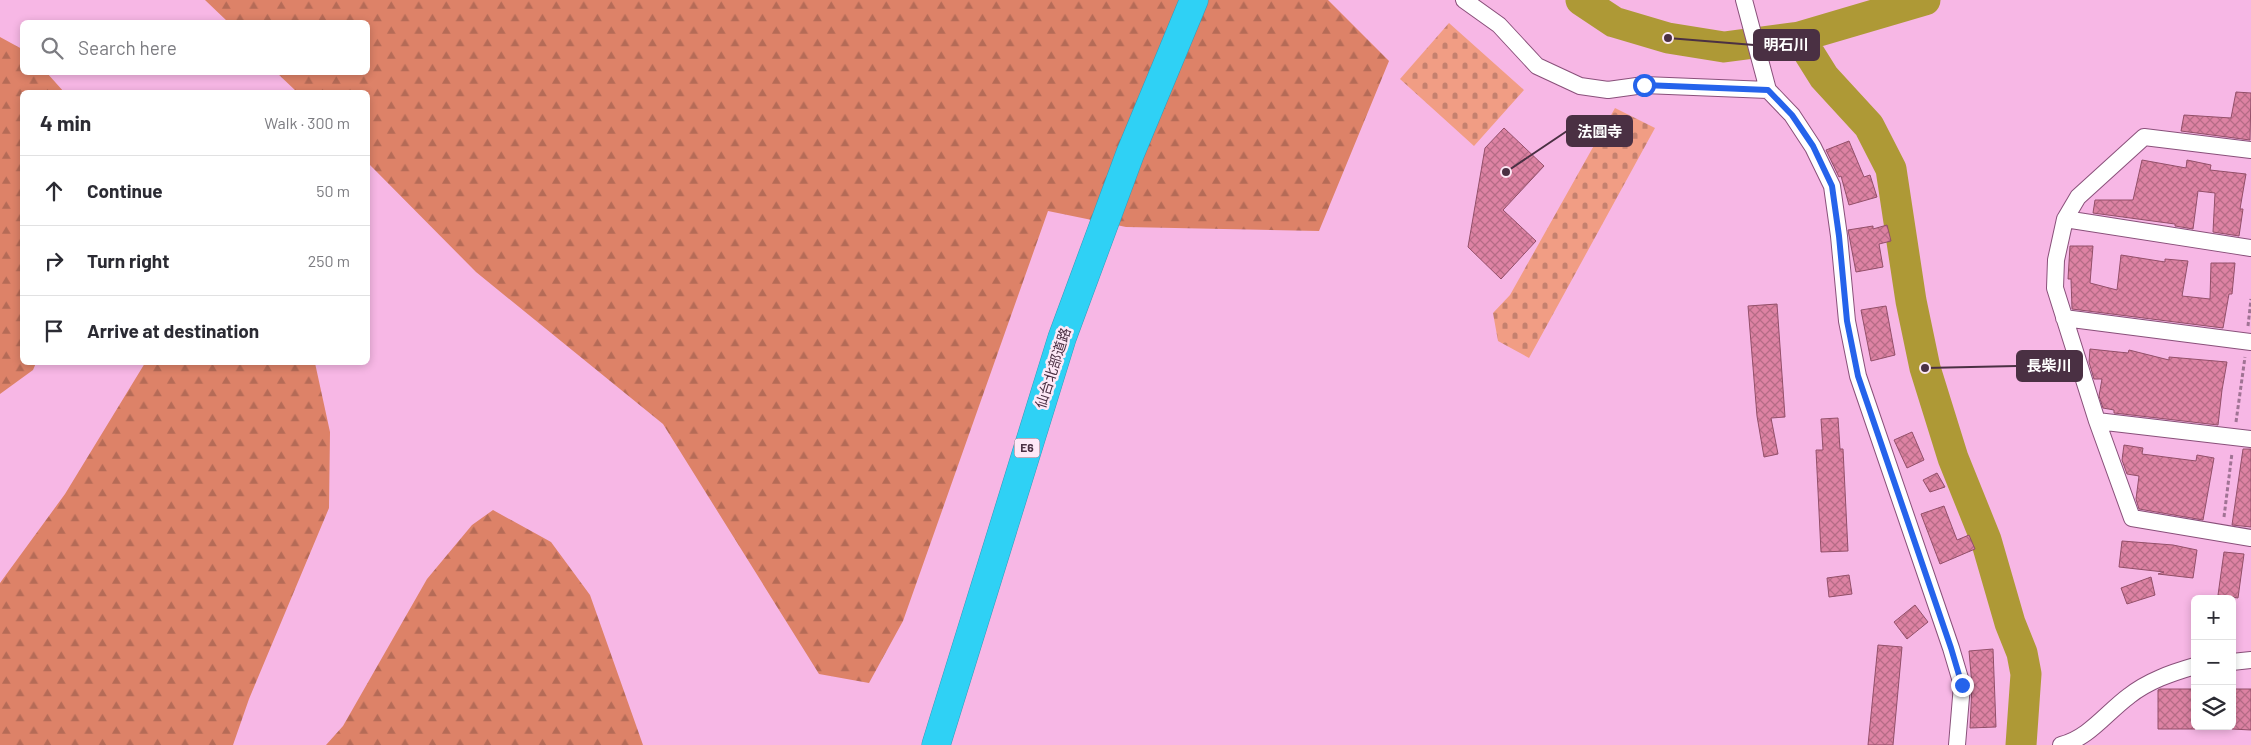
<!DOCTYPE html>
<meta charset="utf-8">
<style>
:root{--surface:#fff;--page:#f7f7f7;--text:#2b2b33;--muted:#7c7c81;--line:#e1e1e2}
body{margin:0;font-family:Barlow,"Noto Sans JP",sans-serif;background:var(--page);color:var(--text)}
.controls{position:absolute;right:15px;bottom:15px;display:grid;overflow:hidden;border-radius:8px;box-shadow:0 2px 8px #0003}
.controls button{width:45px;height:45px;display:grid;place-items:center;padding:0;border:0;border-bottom:1px solid var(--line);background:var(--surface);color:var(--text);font:25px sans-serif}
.stop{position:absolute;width:15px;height:15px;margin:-11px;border:4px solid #2563eb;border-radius:50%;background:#fff}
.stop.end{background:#2563eb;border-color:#fff;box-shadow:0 1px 5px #0008}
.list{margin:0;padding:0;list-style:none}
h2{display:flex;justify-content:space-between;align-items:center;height:65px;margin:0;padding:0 20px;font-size:21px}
h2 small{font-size:16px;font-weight:400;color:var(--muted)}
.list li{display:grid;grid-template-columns:32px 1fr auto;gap:15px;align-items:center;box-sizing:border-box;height:70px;padding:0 20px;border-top:1px solid var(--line)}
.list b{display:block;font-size:19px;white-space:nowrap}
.list em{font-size:16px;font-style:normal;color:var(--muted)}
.icon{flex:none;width:28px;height:28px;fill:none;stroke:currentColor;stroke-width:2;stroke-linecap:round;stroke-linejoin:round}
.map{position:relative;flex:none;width:2251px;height:745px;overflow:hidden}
.search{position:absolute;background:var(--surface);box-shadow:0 2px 8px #0003;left:20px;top:20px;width:350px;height:55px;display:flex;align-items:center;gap:12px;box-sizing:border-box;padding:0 18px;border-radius:8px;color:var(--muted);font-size:19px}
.panel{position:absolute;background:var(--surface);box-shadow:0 2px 8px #0003;left:20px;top:90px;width:350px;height:275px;border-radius:8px}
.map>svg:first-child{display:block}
.forest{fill:url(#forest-firs)}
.cemetery{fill:url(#cemetery-stones)}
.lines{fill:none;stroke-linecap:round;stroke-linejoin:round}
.river{stroke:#ae9936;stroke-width:31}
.building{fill:url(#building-cross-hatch);stroke:#934f69}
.street-casing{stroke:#89507a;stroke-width:18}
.highway-casing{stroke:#3899b7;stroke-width:29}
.path{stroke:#a07394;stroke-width:3;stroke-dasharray:4 2.5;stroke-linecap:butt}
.street{stroke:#fff;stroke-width:16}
.highway{stroke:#2fd1f5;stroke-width:28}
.route{stroke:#2563eb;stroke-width:6}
.labels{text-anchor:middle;stroke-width:5;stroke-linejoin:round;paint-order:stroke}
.shield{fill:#fde8f6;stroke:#806779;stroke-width:1}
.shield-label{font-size:12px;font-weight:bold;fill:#4a3043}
.street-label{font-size:14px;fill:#4a3043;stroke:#fde8f6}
.leader{fill:none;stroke:#4a3043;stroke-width:2}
.callout-dot{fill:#4a3043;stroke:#fde8f6;stroke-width:2}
.callout{fill:#4a3043;stroke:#4a3043;stroke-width:2}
.callout-label{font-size:15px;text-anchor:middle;font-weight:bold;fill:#fff}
</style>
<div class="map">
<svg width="2251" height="745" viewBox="0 0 2251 745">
<defs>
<pattern id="forest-firs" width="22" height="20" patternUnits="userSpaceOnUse" patternTransform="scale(1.25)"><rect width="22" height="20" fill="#dd8268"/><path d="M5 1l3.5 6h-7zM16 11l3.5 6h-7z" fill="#b56b57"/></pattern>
<pattern id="cemetery-stones" width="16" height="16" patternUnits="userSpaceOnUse" patternTransform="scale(1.25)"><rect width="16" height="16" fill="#f19d84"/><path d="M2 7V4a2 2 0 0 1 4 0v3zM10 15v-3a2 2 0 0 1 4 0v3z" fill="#c5806e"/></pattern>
<pattern id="building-cross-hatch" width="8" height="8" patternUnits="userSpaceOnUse" patternTransform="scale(1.25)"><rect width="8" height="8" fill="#dd82a3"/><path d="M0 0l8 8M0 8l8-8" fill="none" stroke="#b56b86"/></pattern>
</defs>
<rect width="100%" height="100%" fill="#f7b7e5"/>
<path class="forest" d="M205 0H1328L1389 61 1319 231 1126 227 1048 211 903 621 869 683 819 674 663 424 476 272 368 163V92H297L277 73 368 72V22H228Z
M0 37 22 49V72L47 73 64 92H22V362L36 363 33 370 0 394Z
M145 363H315L330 432 329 508 249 699 233 745H0V583L65 494Z
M493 510 551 542 590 595 643 745H326L343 726 427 579 472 525Z"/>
<path class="cemetery" d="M1449 23 1524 90 1474 146 1400 79Z
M1615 108 1655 128 1529 358 1498 341 1493 313 1510 295Z"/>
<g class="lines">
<path class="river" d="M1581 0 1614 22 1668 38 1724 47 1799 37 1925 0
M1799 37 1824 77 1869 126 1891 169 1911 301 1925 368 1953 458 1986 540 2010 623 2022 653 2026 674 2021 745"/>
</g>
<path class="building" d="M2236 92 2251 93 2250 140 2181 131 2184 115 2231 118Z
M1504 128 1544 166 1503 210 1536 241 1501 279 1468 247 1485 148Z
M1849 141 1864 177 1870 175 1877 197 1849 205 1841 176 1839 177 1826 150Z
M2142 160 2186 168 2187 160 2211 165 2210 170 2246 174 2240 209H2243L2239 236 2213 232 2215 193 2198 191 2193 229 2175 226V224L2093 213 2095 200H2133Z
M1887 225 1891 241 1879 244 1883 267 1856 272 1848 230 1873 226V229Z
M2070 246H2093L2090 283 2117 290 2121 255 2165 262V259L2188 261 2182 296 2210 299 2211 263H2235L2232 294H2229L2223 328 2072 309 2071 279H2068Z
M1777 304 1785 417 1771 418 1778 454 1764 457 1757 416 1748 306Z
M1886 306 1895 355 1871 361 1861 310Z
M2090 349 2128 353 2129 350 2169 360V357L2227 362 2222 390 2218 425 2114 413V410L2103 408 2099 396 2102 379H2094L2089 362Z
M1838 418 1840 449H1843L1848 551 1821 552 1816 450H1823L1821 419Z
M1912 432 1924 460 1907 468 1894 440Z
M2124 445 2143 448 2142 454 2196 461 2197 455 2214 458 2203 520 2139 509 2136 499 2139 476 2127 474 2122 460Z
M2243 449H2251V527L2232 525Z
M1937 473 1945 487 1930 492 1923 480Z
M1944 506 1957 540 1969 535 1975 549 1940 564 1921 514Z
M2122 541 2173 545 2197 550 2193 578 2158 574 2164 572 2119 567Z
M2224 552 2244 554 2238 598 2218 595Z
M1849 575 1852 594 1829 597 1827 578Z
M2151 577 2155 595 2127 604 2121 588Z
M1915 605 1928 622 1907 639 1894 622Z
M1878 645 1902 647 1893 745H1868Z
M1993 649 1996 727 1970 728 1972 685 1969 651Z
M2160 689H2195V729H2158V690Z
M2232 689H2251V730L2232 729Z"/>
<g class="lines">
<defs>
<path id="street" d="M1464 0 1499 25 1537 66 1580 86 1608 90 1644 85 1768 90 1792 115 1813 147 1832 186 1839 236 1847 321 1858 376 1951 648 1962 685 1957 745
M1744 0 1768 90
M2251 150 2144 137 2078 197 2065 219 2056 260 2055 288 2097 421 2132 518 2251 538
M2065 219 2251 248
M2064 318 2251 342
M2097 421 2251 439
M2232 662 2251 660
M2061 745C2089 738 2106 713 2129 696 2148 681 2171 673 2195 666"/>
<path id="highway" d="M936 745 1062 338 1130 154 1194 0"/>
</defs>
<use href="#street" class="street-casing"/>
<use href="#highway" class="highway-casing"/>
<path class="path" d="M2248 326 2251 299
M2236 422 2245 357
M2224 517 2232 453"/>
<use href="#street" class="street"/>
<use href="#highway" class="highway"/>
</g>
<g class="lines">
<path class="route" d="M1644 85 1768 90 1792 115 1813 146 1832 186 1839 236 1847 321 1858 376 1951 648 1962 685"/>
</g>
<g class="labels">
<rect class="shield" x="1014.5" y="438.5" width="25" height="19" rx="4"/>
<g class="shield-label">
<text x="1027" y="452">E6</text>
</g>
<g class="street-label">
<text transform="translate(1053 368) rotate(-72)" y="5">仙台北部道路</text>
</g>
</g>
<path class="leader" d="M1668 38L1754 45M1506 172L1567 131M1925 368L2017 366"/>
<g class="callout-dot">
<circle cx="1668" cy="38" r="5"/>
<circle cx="1506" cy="172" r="5"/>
<circle cx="1925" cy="368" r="5"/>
</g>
<g class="callout">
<rect x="1754" y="30" width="65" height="30" rx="5"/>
<rect x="1567" y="116" width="65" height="30" rx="5"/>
<rect x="2017" y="351" width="65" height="30" rx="5"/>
</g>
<g class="callout-label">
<text x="1786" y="50">明石川</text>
<text x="1600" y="137">法圓寺</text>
<text x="2049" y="371">長柴川</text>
</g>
</svg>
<div class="controls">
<button>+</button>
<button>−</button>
<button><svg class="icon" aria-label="layers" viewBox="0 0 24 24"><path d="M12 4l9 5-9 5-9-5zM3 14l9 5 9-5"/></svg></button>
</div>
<div class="stop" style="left:1644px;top:85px"></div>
<div class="stop end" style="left:1962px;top:685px"></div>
<div class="search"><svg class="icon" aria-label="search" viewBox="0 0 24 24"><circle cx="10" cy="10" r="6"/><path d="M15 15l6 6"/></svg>Search here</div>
<section class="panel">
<h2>4 min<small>Walk · 300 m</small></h2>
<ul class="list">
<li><svg class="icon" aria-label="ahead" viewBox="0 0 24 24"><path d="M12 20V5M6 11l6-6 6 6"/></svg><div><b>Continue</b></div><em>50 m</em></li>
<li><svg class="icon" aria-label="right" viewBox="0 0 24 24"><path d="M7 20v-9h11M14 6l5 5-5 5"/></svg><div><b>Turn right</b></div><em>250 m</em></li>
<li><svg class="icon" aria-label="arrive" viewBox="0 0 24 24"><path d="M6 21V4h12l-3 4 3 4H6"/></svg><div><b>Arrive at destination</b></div></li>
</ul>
</section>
</div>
